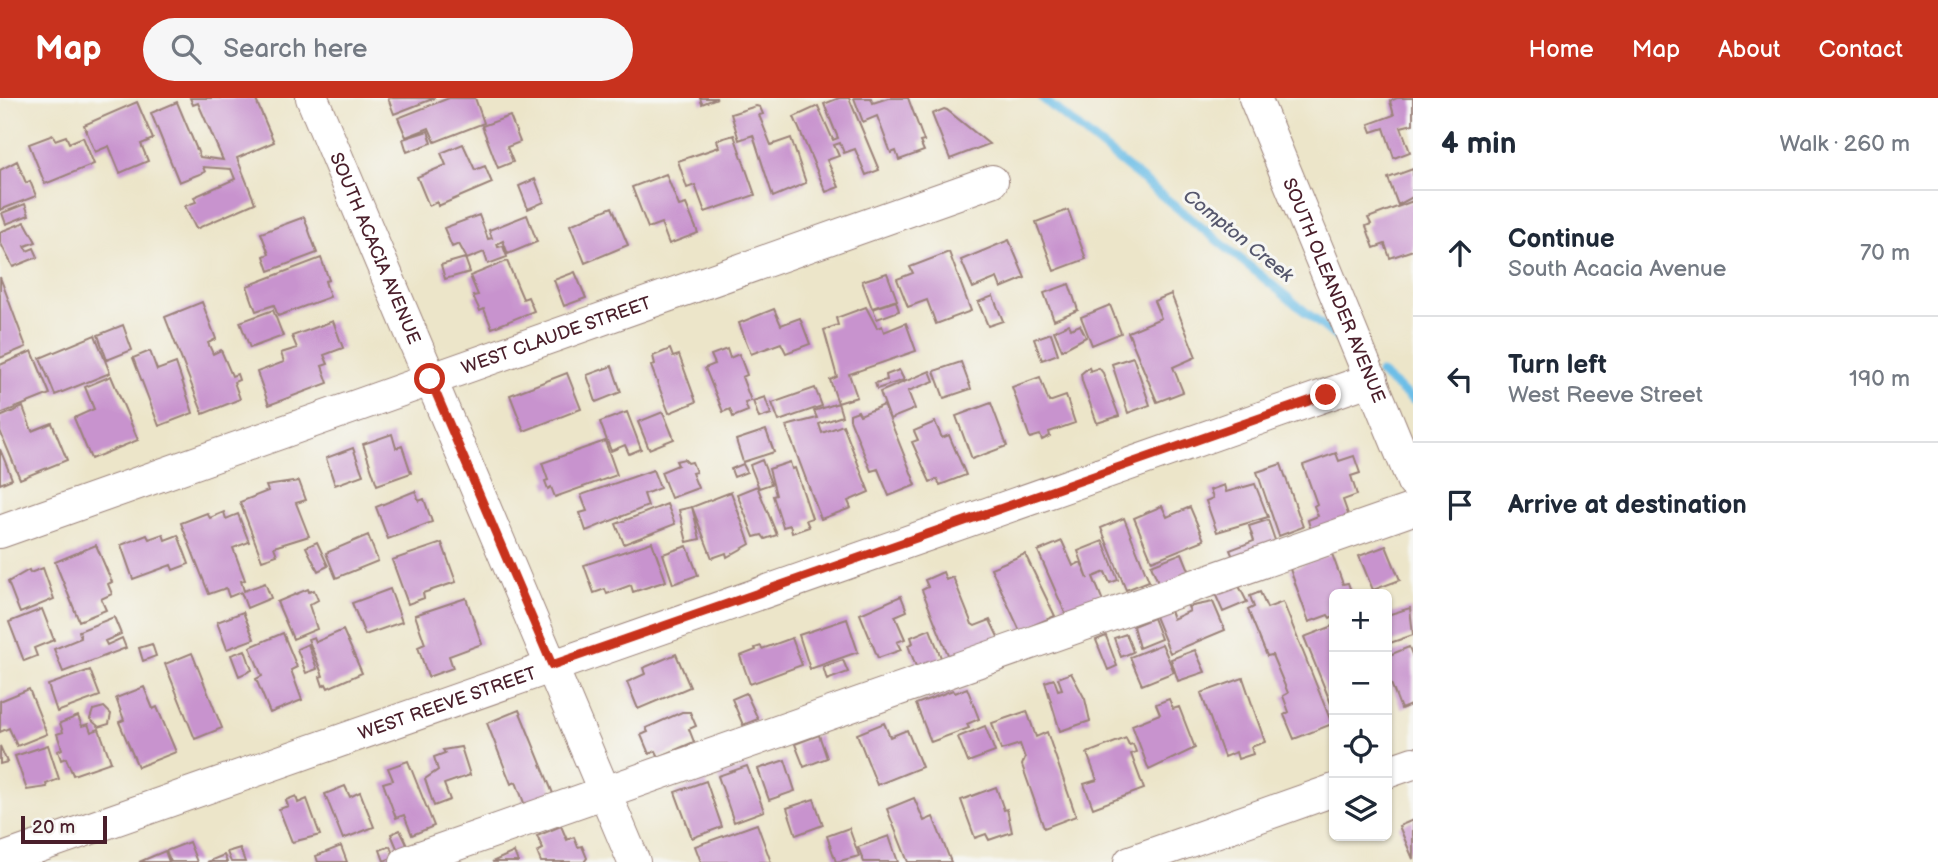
<!DOCTYPE html>
<meta charset="utf-8">
<style>
:root{--surface:#fff;--page:#f6f6f7;--text:#1f2937;--muted:#747a83;--line:#e0e1e3;--accent:#c8321e}
body{margin:0;font-family:"Balsamiq Sans",sans-serif;background:var(--page);color:var(--text)}
.controls{position:absolute;right:21px;bottom:21px;display:grid;overflow:hidden;border-radius:10px;box-shadow:0 2px 5px #0004}
.controls button{width:63px;height:63px;display:grid;place-items:center;padding:0;border:0;border-bottom:2px solid var(--line);background:var(--surface);color:var(--text);font:35px sans-serif}
.scale{position:absolute;left:21px;bottom:18px;width:86px;box-sizing:border-box;padding-left:7px;border:4px solid #4a1f2b;border-top:0;font-size:19px;line-height:24px;white-space:nowrap;color:#4a1f2b;-webkit-text-stroke:5px #f6f6f2;paint-order:stroke}
.stop{position:absolute;width:21px;height:21px;margin:-16px;border:5px solid #c8321e;border-radius:50%;background:#fff}
.stop.end{background:#c8321e;border-color:#fff;box-shadow:0 2px 7px #0008}
.list{margin:0;padding:0;list-style:none}
h2{display:flex;justify-content:space-between;align-items:center;height:91px;margin:0;padding:0 28px;font-size:30px}
h2 small{font-size:23px;font-weight:400;color:var(--muted)}
.list li{display:grid;grid-template-columns:46px 1fr auto;gap:21px;align-items:center;box-sizing:border-box;height:126px;padding:0 28px;border-top:2px solid var(--line)}
.list b{display:block;font-size:26px;white-space:nowrap}
.list p{margin:0;font-size:23px;white-space:nowrap;color:var(--muted)}
.list em{font-size:23px;font-style:normal;color:var(--muted)}
.icon{flex:none;width:38px;height:38px;fill:none;stroke:currentColor;stroke-width:2;stroke-linecap:round;stroke-linejoin:round}
.map{position:relative;flex:none;width:1413px;height:764px;overflow:hidden}
header{display:flex;align-items:center;gap:42px;box-sizing:border-box;height:98px;padding:0 35px;background:var(--accent);color:#fff}
header strong{font-size:33px}
nav{display:flex;gap:38px;margin-inline-start:auto;font-size:24px}
.search{width:490px;height:63px;background:var(--page);display:flex;align-items:center;gap:18px;box-sizing:border-box;padding:0 24px;border-radius:38px;color:var(--muted);font-size:26px}
main{display:flex}
aside{flex:1;background:var(--surface)}
.map>svg:first-child{display:block}
.lines{fill:none;stroke-linecap:round;stroke-linejoin:round}
.stream{stroke:#6cbee7;stroke-width:9}
.building{fill:#c893ce}
.minor-casing{stroke:#9b827a;stroke-width:34}
.minor{stroke:#fff;stroke-width:32}
.route{stroke:#c8321e;stroke-width:9}
.labels{text-anchor:middle;stroke-width:6;stroke-linejoin:round;paint-order:stroke}
.street-label{font-size:18px;fill:#4a1f2b;stroke:#f6f6f2}
.water-label{font-size:19px;font-style:italic;fill:#56576d;stroke:#f6f6f2}
</style>
<header>
<strong>Map</strong>
<div class="search"><svg class="icon" aria-label="search" viewBox="0 0 24 24"><circle cx="10" cy="10" r="6"/><path d="M15 15l6 6"/></svg>Search here</div>
<nav><a>Home</a><a>Map</a><a>About</a><a>Contact</a></nav>
</header>
<main>
<div class="map">
<svg width="1413" height="764" viewBox="0 0 1413 764">
<rect width="100%" height="100%" fill="#f6f6f2"/>
<filter id="ink" filterUnits="userSpaceOnUse"><feTurbulence type="fractalNoise" baseFrequency=".0143" numOctaves="2"/><feDisplacementMap in="SourceGraphic" scale="14" xChannelSelector="R" yChannelSelector="G"/><feConvolveMatrix kernelMatrix="1 2 1 2 8 2 1 2 1" color-interpolation-filters="sRGB"/></filter>
<filter id="wash" filterUnits="userSpaceOnUse"><feTurbulence type="fractalNoise" baseFrequency=".00686" numOctaves="4" result="noise"/><feDisplacementMap in="SourceGraphic" scale="28" xChannelSelector="R" yChannelSelector="G"/><feGaussianBlur stdDeviation="1.57" result="paint"/><feColorMatrix in="noise" values="0 0 0 0 0 0 0 0 0 0 0 0 0 0 0 0 0 1.4 0 .05"/><feComposite in="paint" operator="in"/></filter>
<g filter="url(#wash)">
<rect width="100%" height="100%" fill="#ece5c9"/>
<g class="lines">
<path class="stream" d="M1042 0 1345 246
M1380 275 1413 302"/>
</g>
<g id="blocks">
<path class="building" d="M190 0H255L274 44 237 60 255 105 196 131 185 108 196 104 194 99 235 81 231 71 203 69 205 74 179 84 151 15 177 4 200 59 223 62 198 5 193 7Z
M388 0H435L394 16Z
M449 0H475L484 25 435 44 429 30 406 39 398 20Z
M700 0H717L702 6Z
M839 0H849L879 72 866 77 855 51 844 55 840 45 834 47 839 58 827 62 839 89 826 94 794 19 818 8 833 42 838 40 824 6Z
M854 0H871L873 5 888 0H908L924 43 920 44 924 53 899 62 896 53 891 55 877 18 863 24Z
M1397 0H1413V26L1401 29 1410 54 1394 60 1384 30 1372 34 1369 26 1394 17 1390 3Z
M137 4 153 41 141 46 148 63 120 75 109 48 95 54 84 27Z
M756 8 760 9 763 16 759 17 771 47 791 40 806 85 773 99 753 37 739 42 731 16Z
M944 11 947 12 989 46 950 61 932 16Z
M510 18 520 44 507 49 513 64 498 70 482 28Z
M428 33 432 45 407 54 403 41Z
M53 37 55 42 66 38 69 45 83 39 94 66 45 86 29 46Z
M734 37 755 97 705 114 695 87 687 90 678 63 719 49 717 42Z
M463 46 475 72 485 68 492 85 438 108 437 104 429 108 417 79 446 67 441 55Z
M17 63 26 85 30 83 36 98 0 112V72Z
M1413 71V99L1398 107 1388 80Z
M666 76 679 108 686 106 698 135 669 146 661 125 648 130 632 89Z
M535 81 544 104 528 111 519 88Z
M1413 103V152L1390 160 1385 146 1374 150 1366 128 1371 126 1368 120Z
M25 106 29 117 6 126 2 115Z
M612 109 628 147 585 165 570 127Z
M1068 112 1086 161 1054 173 1036 124Z
M479 117 488 141 492 140 489 132 527 117 537 144 508 156 503 143 497 146 498 149 503 148 507 159 488 166 484 154 467 161 459 146 452 149 444 130Z
M304 119 317 155 269 173 264 158 269 156 261 135Z
M25 124 36 144 25 148 27 153 34 150 38 159 13 169 0 144V134Z
M1009 142 1025 180 1001 190 997 180 973 190 961 162Z
M949 154 971 213 936 226 927 202 908 209 897 181 913 175 910 169Z
M321 160 329 182 325 183 330 199 278 218 274 207 256 213 247 188Z
M465 160 470 174 445 181 441 167Z
M507 163 523 201 528 199 534 213 492 230 484 211 480 213 473 198 478 197 470 178Z
M575 174 586 200 564 208 554 182Z
M887 175 897 202 872 210 862 183Z
M0 179 26 249 0 260Z
M1069 186 1078 212 1054 222 1044 195Z
M1171 196 1196 259 1173 269 1183 294 1157 304 1128 234 1161 220 1154 203Z
M993 198 1003 223 988 228 978 204Z
M896 203 899 213 877 221 873 211Z
M202 204 216 241 208 245 213 256 221 252 232 278 237 276 239 282 234 284 240 301 203 316 165 219Z
M1110 207 1121 235 1092 247 1081 219Z
M866 209 877 230 882 228 884 234 906 225 916 253 849 276 857 299 838 305 842 318 819 326 822 335 843 327 869 394 848 403 851 410 821 421 786 328 817 320 814 313 838 305 830 282 837 279 824 232 838 227 836 220Z
M774 211 781 227 800 220 810 246 786 255 781 245 751 256 739 225Z
M273 212 283 238 250 250 240 224Z
M333 223 343 250 324 257 328 266 322 268 328 285 269 307 257 274 284 264 281 255 297 250 292 238Z
M1069 226 1071 231 1080 227 1086 239 1062 252 1054 233Z
M123 227 132 252 107 262 98 237Z
M1051 235 1058 256 1042 262 1034 241Z
M95 237 110 275 55 297 40 260Z
M670 251 673 259 679 257 696 304 669 315 651 268 655 266 653 258Z
M727 251 730 260 739 256 747 277 742 279 751 303 745 305 748 313 733 319 730 311 723 314 705 270 715 266 711 257Z
M32 253 50 296 0 316V267Z
M150 253 157 272 176 265 193 315 159 328 133 260Z
M1133 259 1150 307 1128 315 1112 266Z
M961 264 971 291 944 300 934 273Z
M612 268 621 294 596 304 587 277Z
M1089 269 1090 273 1099 270 1103 275 1119 318 1097 325 1082 283 1081 276Z
M899 272 904 282 877 291 875 285 887 282 886 277Z
M930 273 934 283 908 293 915 311 890 321 880 294Z
M567 275 581 311 524 333 510 297Z
M111 278 138 342 91 361 74 320 94 311 85 289Z
M1040 279 1049 304 1066 298 1075 325 1049 334 1050 338 1042 342 1040 337 1030 340 1012 289Z
M815 290 822 308 779 323 772 305Z
M765 299 771 316 759 320 753 303Z
M991 305 1007 348 972 361 956 318Z
M884 307 916 387 889 398 878 371 871 373 850 321V316L858 313 860 317Z
M23 309 32 333 52 325 67 362 20 381 0 333V319Z
M627 314 641 351 629 356 625 347 611 353 600 324Z
M663 314 674 341 649 351 638 324Z
M935 324 942 340 949 337 966 377 940 387 937 381 930 384 912 344 918 342 914 333Z
M766 332 774 354 743 364 736 342Z
M392 336 396 350 402 348 411 375 377 387 363 346Z
M605 343 617 377 555 399 551 389 548 391 545 383 548 382 542 365Z
M353 350 363 377 335 387 326 360Z
M0 351 12 381 0 386Z
M1336 355 1339 363 1354 358 1360 375 1351 378 1357 397 1343 402 1349 419 1311 433 1308 422 1318 418 1314 408 1317 406 1303 367Z
M684 361 688 365 692 364 696 374 692 375 698 390 671 400 661 374 678 367 676 363Z
M762 362 771 386 759 390 750 367Z
M790 364 792 371 795 370 812 420 806 422 809 429 792 435 790 427 783 429 773 398 776 397 769 371Z
M743 366 747 374 734 379 731 371Z
M1281 366 1303 429 1279 438 1257 374Z
M653 372 660 390 644 396 648 408 586 433 580 415 587 413 581 397Z
M299 383 306 402 296 405 309 438 274 449 277 457 262 462 240 404 268 393 266 388Z
M1255 386 1268 419 1217 434 1206 403 1213 400 1210 392 1224 387 1226 394Z
M757 388 777 437 765 441 762 437 754 439 737 396Z
M415 393 419 403 424 401 432 424 388 441 376 409Z
M731 394 750 446 727 459 726 455 712 460 692 409Z
M667 406 675 426 624 446 616 426Z
M1162 408 1167 419 1190 409 1204 442 1152 463 1134 420Z
M692 409 700 441 687 444 679 412Z
M224 414 226 421 238 416 249 444 233 450 245 482 241 483 244 493 265 485 271 500 247 510 241 494 229 499 226 490 209 496 181 425 207 415 210 420Z
M1124 420 1149 483 1126 492 1101 430Z
M1268 422 1278 451 1236 466 1230 452 1254 443 1249 428Z
M163 436 165 442 178 437 189 466 173 472 171 467 133 481 121 447 147 437 149 441Z
M368 437 378 463 336 480 326 455Z
M1062 443 1073 468 1081 464 1088 481 1078 453 1103 443 1118 482 1110 485 1105 474 1093 479 1105 508 1069 524 1038 453Z
M317 444 328 468 318 473 306 449Z
M652 444 666 483 633 494 631 487 607 496 605 491 594 495 584 467Z
M442 445 456 484 423 495 424 500 408 506 392 462Z
M96 447 112 484 108 486 112 496 101 501 106 512 79 523 55 464Z
M687 448 698 477 673 486 663 456Z
M1386 448 1400 482 1373 492 1359 458Z
M1182 455 1193 482 1162 494 1151 467Z
M1025 456 1055 518 1020 533 991 470Z
M1332 456 1343 486 1348 485 1352 496H1334V518L1330 520 1328 517 1309 524 1290 471Z
M43 470 54 501 20 515 8 484 29 472 30 475Z
M943 474 946 482 953 479 972 526 975 528 990 522 1000 543 951 564 922 492 928 489 925 482Z
M1237 484 1247 504 1223 514 1214 493Z
M308 491 309 494 314 492 318 502 309 507 317 531 293 541 277 504Z
M390 491 402 524 365 537 352 505Z
M1260 494 1267 510 1283 504 1332 626 1294 641 1284 617 1289 614 1283 598 1288 595 1272 557 1267 558 1248 512 1254 509 1250 498Z
M901 498 907 513 895 518 905 541 897 544 901 552 878 560 860 516Z
M466 500 482 546 449 558 453 570 428 579 418 549 425 546 415 517Z
M1213 504 1225 532 1170 555 1154 516 1169 510 1173 521 1190 513 1188 509Z
M1410 510 1413 537 1387 546V517Z
M42 511 54 542 34 550 37 558 24 563 9 524Z
M243 514 254 541 227 551 217 524Z
M114 519 121 536 105 543 107 547 122 540 126 550 63 574 54 551 81 540 79 533Z
M1153 520 1161 541 1139 550 1133 528Z
M847 521 858 554 810 571 799 537Z
M1333 528 1334 531V613L1304 539Z
M930 531 943 565 918 574 908 547 913 545 911 539Z
M343 532 362 575 328 590 326 586 323 588 320 579 323 578 308 541 314 539 316 544Z
M283 535 297 569 291 572 302 602 270 615 256 581 262 578 250 549Z
M1126 536 1133 554 1121 559 1114 540Z
M1106 538 1117 568 1108 572 1096 542Z
M792 540 802 567 750 586 740 558 756 552 755 550 761 548 762 551Z
M152 546 156 558 143 563 139 550Z
M308 546 317 571 306 575 297 551Z
M1162 546 1174 574 1142 587 1130 559Z
M1409 549 1413 559V606L1401 611 1387 575V558Z
M245 552 252 572 239 578 231 557Z
M1195 552 1205 574 1178 583 1171 561Z
M192 555 222 630 195 641 165 566Z
M676 556 690 589 638 611 627 584 645 576 643 570Z
M843 562 848 574 827 582 823 569Z
M90 572 100 598 57 614 48 587Z
M1071 575 1085 601 1090 623 1060 633 1045 584 1054 581 1058 592 1062 591 1058 580Z
M1243 580 1265 644 1251 649 1253 656 1238 661 1236 654 1224 659 1201 595Z
M144 589 153 611 157 609 176 654 138 669 119 624 124 622 116 600Z
M967 590 979 621 967 626 969 630 931 644 916 606 953 592 955 595Z
M29 591 47 636 17 648 9 630 0 634V603Z
M746 595 758 621 743 627 732 601Z
M1169 601 1173 611 1179 609 1195 650 1149 672 1132 627 1160 616 1156 606Z
M104 609 111 616 109 626 99 629 90 621 93 612Z
M519 612 554 698 526 710 516 684 511 686 487 625Z
M1027 613 1036 639 1047 634 1076 718 1044 730 1022 667 1025 660 1020 646 1001 652 992 625Z
M682 614H690L696 628 689 631 694 644 659 659 656 653 649 656 641 637 648 634 646 630Z
M78 618 82 628 88 626 91 634 99 631 111 664 73 677 66 660 61 662 58 653 62 651 57 636 63 634 60 625Z
M884 625 890 639 907 632 922 669 877 687 857 636Z
M985 628 995 654 968 664 958 639Z
M819 637 827 660 804 669 795 646Z
M1126 640 1129 647 1133 646 1136 654 1131 656 1144 691 1093 710 1084 686 1097 682 1087 655Z
M48 647 59 681 46 686 47 689 27 692 15 658Z
M0 648 7 664 0 666Z
M461 649 470 677 444 686 450 702 434 708 425 681 438 672 434 659 445 655 443 652Z
M785 662 795 693 769 702 758 671Z
M408 663 434 728 412 737 404 717 396 720 383 685 393 682 388 670Z
M747 668 764 713 734 724 718 678Z
M706 683 722 729 692 740 675 694Z
M345 688 350 699 360 694 374 729 343 741 325 696Z
M996 689 1004 712 1007 711 1012 734 989 742 986 736 975 740 961 702Z
M296 698 298 705 307 701 320 737 292 744 279 711 288 708 286 702Z
M914 700 924 723 933 719 951 764H908L887 711Z
M814 701 823 727 796 737 787 710Z
M1413 722V761L1399 728Z
M757 726 771 764H701L695 748Z
M561 728 567 742 574 739 578 749 582 748 587 760 584 764H541L537 754 543 751 537 738Z
M849 730 859 758 836 764 827 738Z
M400 732 409 751 399 755 391 736Z
M889 738 898 764H864L858 749Z
M189 744 197 764H171L166 753Z
M341 748 347 764H318L316 758Z
M390 748 394 759 384 763 380 752Z
M240 750 245 764H231L227 754Z
M165 753 169 764H139Z
M514 754 518 764H492Z
M224 757 227 764H207Z"/>
</g>
</g>
<g filter="url(#ink)">
<use href="#blocks" fill-opacity="0" stroke="#9b827a" stroke-width="2"/>
<g class="lines">
<defs>
<g id="minor">
<path id="s1" d="M312 0 634 764"/>
<path id="s2" d="M1255 0 1413 384"/>
<path id="s3" d="M0 434 992 83"/>
<path d="M1387 674 1413 665"/>
<path id="s4" d="M0 762 1372 281"/>
<path d="M406 764 1413 411"/>
<path d="M1130 764 1334 692"/>
</g>
</defs>
<use href="#minor" class="minor-casing"/>
<use href="#minor" class="minor"/>
</g>
</g>
<g class="lines" filter="url(#ink)">
<path class="route" d="M430 281 552 567 1326 297"/>
</g>
<g class="labels">
<g class="street-label">
<text dy="6" stroke="none"><textPath href="#s1" startOffset="163">SOUTH ACACIA AVENUE</textPath></text>
<text dy="6" stroke="none"><textPath href="#s2" startOffset="208">SOUTH OLEANDER AVENUE</textPath></text>
<text dy="6" stroke="none"><textPath href="#s3" startOffset="590">WEST CLAUDE STREET</textPath></text>
<text dy="6" stroke="none"><textPath href="#s4" startOffset="474">WEST REEVE STREET</textPath></text>
</g>
<g class="water-label">
<text transform="translate(1239 137) rotate(39)" y="7">Compton Creek</text>
</g>
</g>
</svg>
<div class="controls">
<button>+</button>
<button>−</button>
<button><svg class="icon" aria-label="locate" viewBox="0 0 24 24"><circle cx="12" cy="12" r="6"/><path d="M12 2v4M12 18v4M2 12h4M18 12h4"/></svg></button>
<button><svg class="icon" aria-label="layers" viewBox="0 0 24 24"><path d="M12 4l9 5-9 5-9-5zM3 14l9 5 9-5"/></svg></button>
</div>
<div class="scale">20 m</div>
<div class="stop" style="left:430px;top:281px"></div>
<div class="stop end" style="left:1326px;top:297px"></div>
</div>
<aside>
<h2>4 min<small>Walk · 260 m</small></h2>
<ul class="list">
<li><svg class="icon" aria-label="ahead" viewBox="0 0 24 24"><path d="M12 20V5M6 11l6-6 6 6"/></svg><div><b>Continue</b><p>South Acacia Avenue</p></div><em>70 m</em></li>
<li><svg class="icon" aria-label="left" viewBox="0 0 24 24"><path d="M17 20v-9H6M10 6l-5 5 5 5"/></svg><div><b>Turn left</b><p>West Reeve Street</p></div><em>190 m</em></li>
<li><svg class="icon" aria-label="arrive" viewBox="0 0 24 24"><path d="M6 21V4h12l-3 4 3 4H6"/></svg><div><b>Arrive at destination</b></div></li>
</ul>
</aside>
</main>
